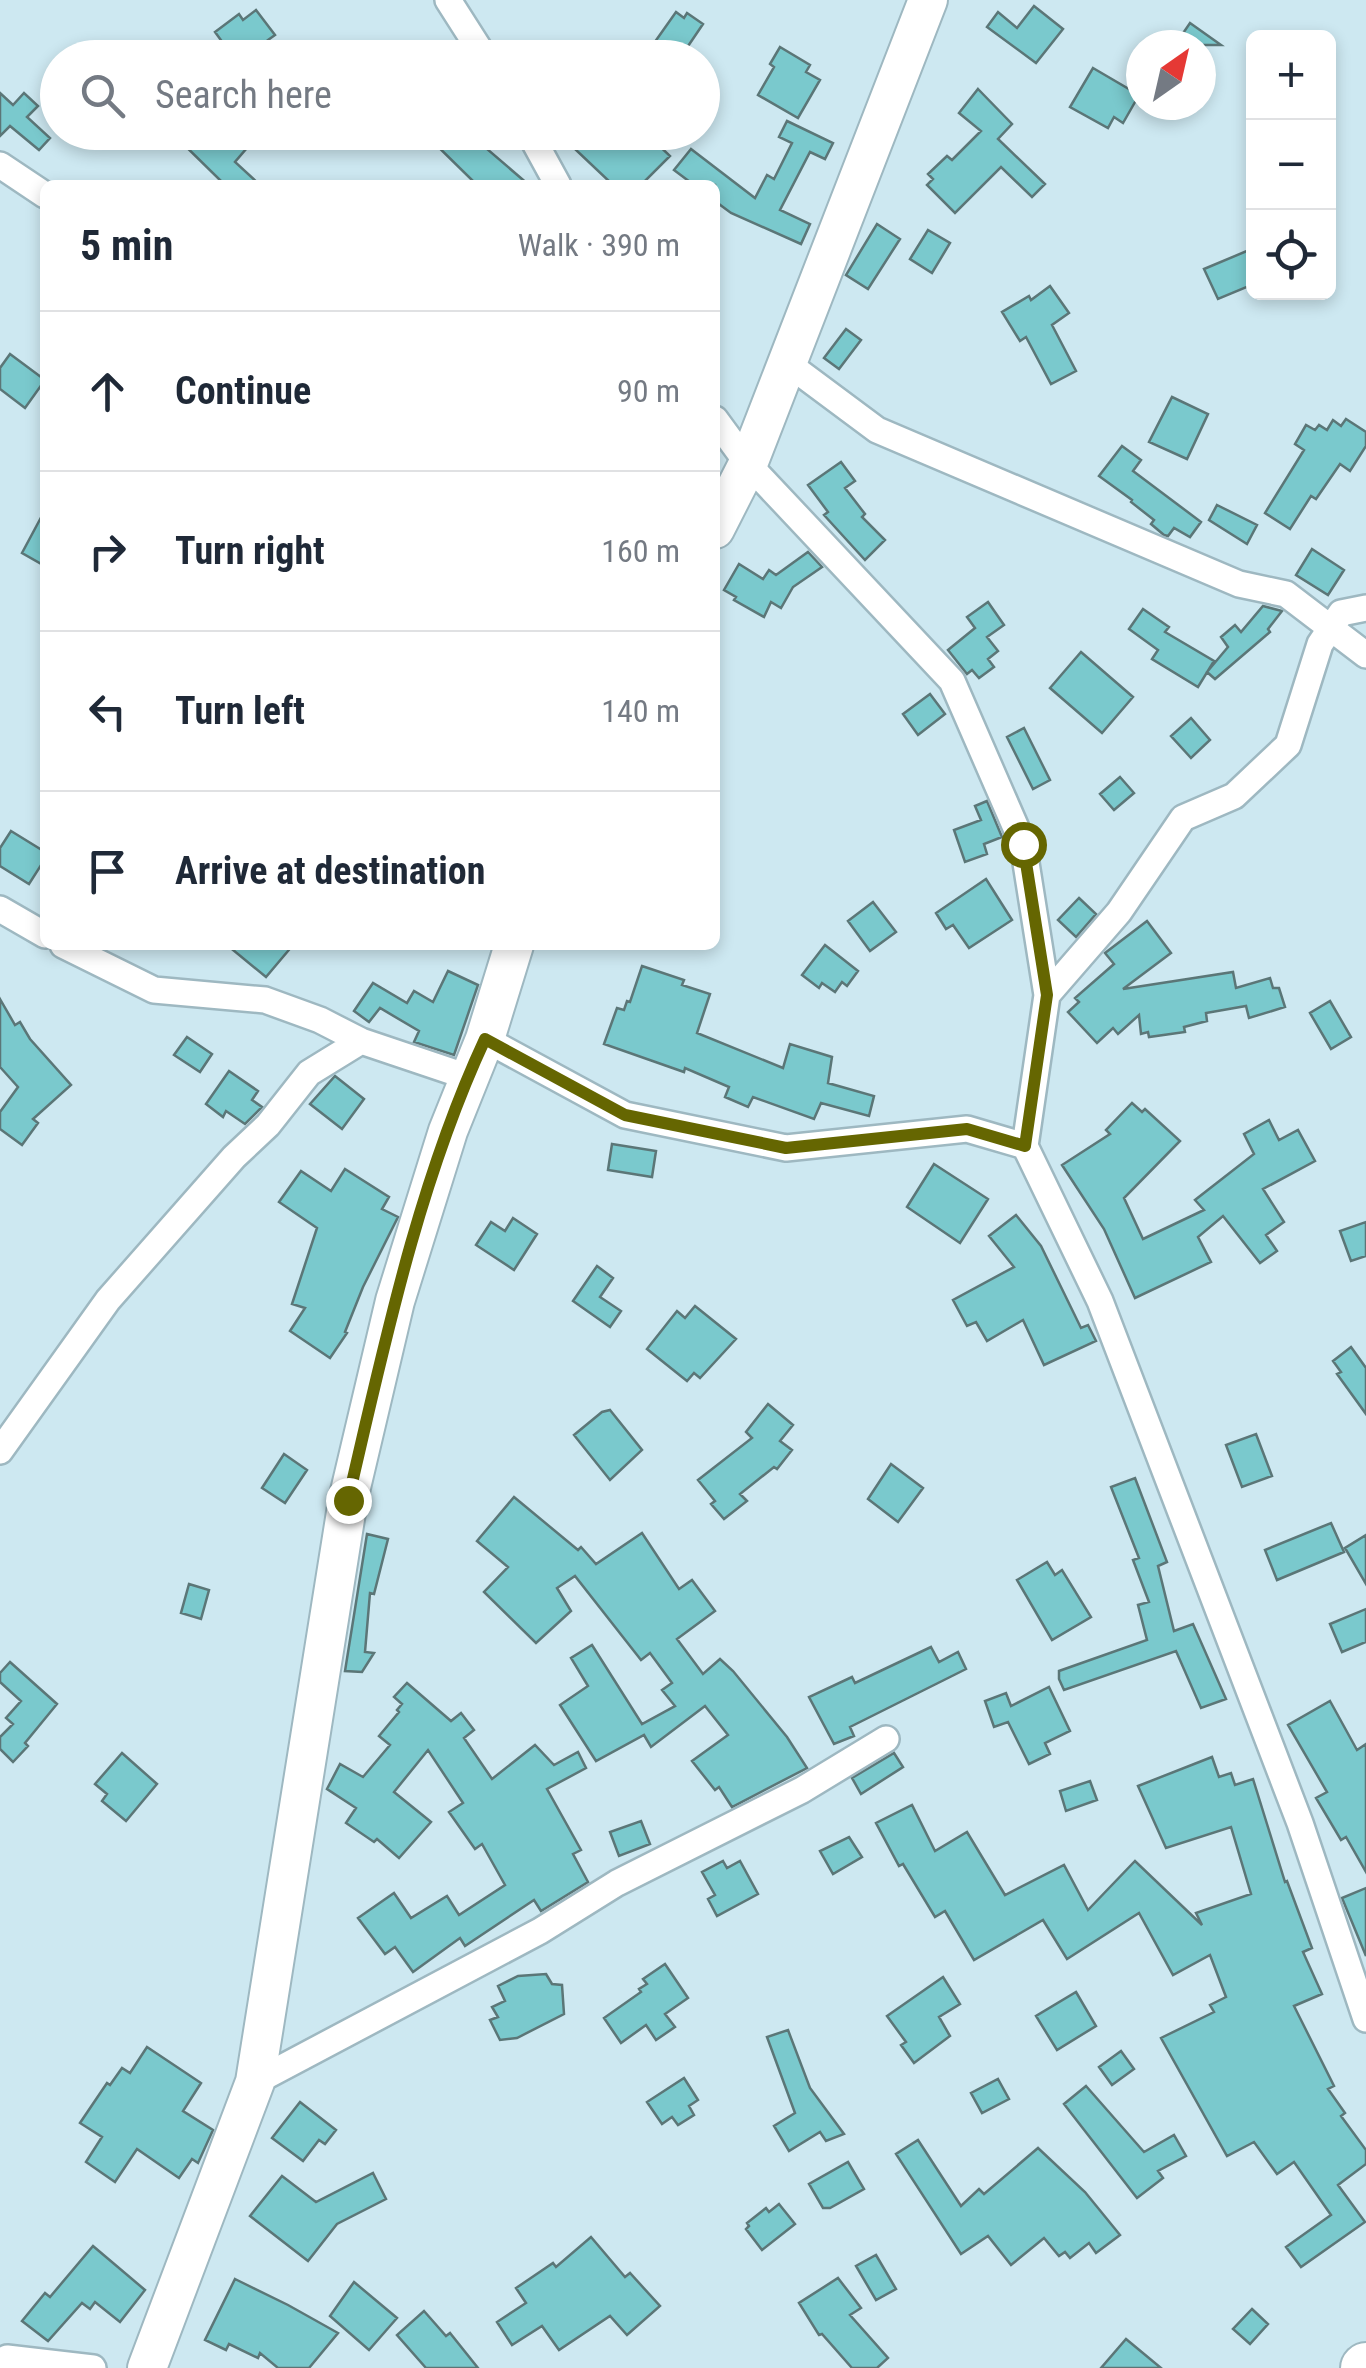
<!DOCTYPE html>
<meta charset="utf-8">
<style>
:root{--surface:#fff;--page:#f6f6f7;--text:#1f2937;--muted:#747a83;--line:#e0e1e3}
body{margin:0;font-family:"Roboto Condensed",sans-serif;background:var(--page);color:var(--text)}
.controls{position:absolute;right:30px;top:30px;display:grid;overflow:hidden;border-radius:15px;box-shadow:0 5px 15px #0003}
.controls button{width:90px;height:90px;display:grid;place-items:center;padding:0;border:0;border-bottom:2px solid var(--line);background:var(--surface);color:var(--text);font:50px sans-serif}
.compass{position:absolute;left:1126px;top:30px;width:90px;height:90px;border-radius:50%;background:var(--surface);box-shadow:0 5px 15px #0003;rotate:34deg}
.stop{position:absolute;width:30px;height:30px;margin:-22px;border:8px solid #656601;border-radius:50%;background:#fff}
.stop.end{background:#656601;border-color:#fff;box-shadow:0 2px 10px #0008}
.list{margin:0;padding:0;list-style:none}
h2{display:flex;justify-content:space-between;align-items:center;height:130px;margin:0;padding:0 40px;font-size:42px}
h2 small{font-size:32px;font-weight:400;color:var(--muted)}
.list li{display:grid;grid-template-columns:65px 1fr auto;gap:30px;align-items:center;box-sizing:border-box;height:160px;padding:0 40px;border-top:2px solid var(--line)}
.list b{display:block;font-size:38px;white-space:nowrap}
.list em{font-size:32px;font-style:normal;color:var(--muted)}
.icon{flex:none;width:55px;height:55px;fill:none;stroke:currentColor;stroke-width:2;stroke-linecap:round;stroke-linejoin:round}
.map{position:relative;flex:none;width:1366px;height:2368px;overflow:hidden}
.search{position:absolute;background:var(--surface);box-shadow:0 5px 15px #0003;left:40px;top:40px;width:680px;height:110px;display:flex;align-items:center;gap:25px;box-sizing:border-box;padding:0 35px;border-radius:55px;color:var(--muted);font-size:38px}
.panel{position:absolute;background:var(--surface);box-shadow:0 5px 15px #0003;left:40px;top:180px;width:680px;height:770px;border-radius:15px}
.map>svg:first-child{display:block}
.building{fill:#7ac9cd;stroke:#5b7677;stroke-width:2.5}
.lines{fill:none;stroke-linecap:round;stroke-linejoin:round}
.street-casing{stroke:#9eb8c1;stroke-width:30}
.secondary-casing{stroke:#9eb8c1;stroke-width:42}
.highway-casing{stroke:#9eb8c1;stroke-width:52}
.street{stroke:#fff;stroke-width:25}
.secondary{stroke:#fff;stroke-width:38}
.highway{stroke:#fff;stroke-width:48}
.route{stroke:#656601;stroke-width:12}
</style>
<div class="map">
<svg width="1366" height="2368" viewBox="0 0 1366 2368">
<rect width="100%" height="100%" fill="#cde8f1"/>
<path class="building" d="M1034 6 1063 29 1036 63 987 27 998 12 1017 28Z
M256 10 275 35 268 40 281 58H234L215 32 239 14 243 20Z
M676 12 684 18 687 13 703 24 680 58H668L652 46Z
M1190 23 1221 45H1175Z
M780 47 810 65 806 72 820 80 798 118 758 95 774 67 770 64Z
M1093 68 1139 95 1123 123 1114 117 1108 128 1070 107Z
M978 89 1012 124 998 139 1045 184 1032 197 1001 167 955 213 927 185 933 179 928 174 947 156 952 160 981 131 959 113Z
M0 93 13 105 24 93 38 106 27 117 50 138 39 150 10 126 0 136Z
M787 121 833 143 825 159 810 152 780 210 810 224 801 244 731 213 715 201V185H694L674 170 691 149 755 198 767 175 774 179 792 143 779 137Z
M171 132H227L246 149 235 162 260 185H225Z
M423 132H491L480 143 529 185H477Z
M557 132H645L670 156 641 185H613Z
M877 224 900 239 868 289 846 275Z
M928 230 950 243 932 273 910 259Z
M1254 248V284L1218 299 1204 269Z
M1050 286 1069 313 1052 325 1076 371 1051 384 1026 337 1020 341 1002 312 1029 296 1031 300Z
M846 329 861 340 839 369 824 358Z
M10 354 45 380 25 408 0 389V368Z
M1172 397 1208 414 1187 459 1149 442Z
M1346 419 1366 432V446L1350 471 1340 464 1316 499 1311 496 1290 529 1265 513 1304 450 1295 444 1306 425 1315 430 1319 425 1327 430 1333 420 1341 426Z
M1122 446 1141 460 1133 471 1201 522 1190 537 1174 528 1168 536 1164 535 1151 524 1154 520 1131 502 1132 500 1099 476Z
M841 462 855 481 845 488 865 514 862 517 885 540 865 560 824 515 828 512 808 485Z
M1217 505 1257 525 1247 544 1209 520Z
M45 510V566L22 553Z
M1312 549 1344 570 1328 595 1296 575Z
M808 552 822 567 793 587 781 608 771 602 764 617 734 600 736 597 724 590 739 564 763 579 769 570 776 575Z
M988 602 1004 625 987 637 998 651 988 659 994 667 979 678 972 670 967 674 948 650 975 628 967 617Z
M1263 606 1282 611 1268 629 1270 632 1215 679 1207 672 1228 647 1221 637 1235 625 1241 632Z
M1143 609 1169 627 1165 632 1214 661 1198 687 1152 659 1158 650 1129 629Z
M1081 652 1133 697 1102 733 1050 688Z
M930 694 945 714 918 735 903 714Z
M1191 718 1210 740 1191 758 1171 736Z
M1024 728 1050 780 1033 789 1007 737Z
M1120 777 1134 793 1114 810 1100 794Z
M987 801 1002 837 984 844 987 854 965 862 954 830 981 820 975 806Z
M11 831 45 852V859L29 884 0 866V848Z
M986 879 1012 920 969 948 953 925 946 929 936 913Z
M1079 898 1096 914 1076 937 1058 920Z
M873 902 896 932 870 951 848 921Z
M1147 921 1171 953 1123 989 1233 972 1236 988 1270 978 1273 988H1279L1285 1007 1249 1018 1246 1006 1206 1013 1207 1021 1184 1027 1185 1032 1149 1037 1148 1032 1141 1034 1139 1015 1118 1034 1113 1028 1097 1043 1068 1012 1079 1002 1075 998 1114 964 1105 953Z
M227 945H293L266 977Z
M825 945 858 971 847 986 842 982 835 992 822 983 819 988 802 975Z
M642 966 684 980 682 985 710 994 697 1033 783 1068 790 1044 832 1057 828 1083 874 1096 869 1116 821 1103 814 1119 753 1097 748 1107 725 1097 729 1087 685 1068 684 1072 604 1044 617 1008 624 1010 627 1001 630 1002Z
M448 971 478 985 454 1055 414 1042 419 1031 380 1008 369 1022 354 1011 373 983 407 1003 414 991 433 1002Z
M0 999 15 1025 20 1022 30 1039 71 1085 33 1119 38 1123 22 1145 0 1129V1112L18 1087 0 1067Z
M1330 1001 1351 1037 1331 1049 1310 1013Z
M187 1037 212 1054 200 1072 174 1055Z
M229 1071 258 1091 252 1100 262 1107 245 1124 226 1111 223 1117 206 1104Z
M335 1076 364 1099 342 1129 310 1104Z
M1132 1103 1142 1112 1145 1109 1180 1141 1124 1198 1143 1239 1204 1210 1195 1200 1254 1154 1244 1134 1269 1120 1279 1140 1298 1130 1315 1161 1263 1189 1284 1222 1266 1235 1277 1251 1260 1263 1223 1216 1198 1237 1211 1262 1135 1298 1104 1229 1062 1165 1110 1134 1106 1130Z
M612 1144 656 1151 652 1177 608 1170Z
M934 1164 988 1199 960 1243 907 1207Z
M345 1169 389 1197 382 1209 398 1217 363 1287 345 1332 347 1333 330 1358 290 1331 305 1308 292 1304 317 1228 279 1202 301 1171 331 1191Z
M1016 1215 1041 1246 1081 1328 1088 1325 1096 1341 1044 1365 1023 1320 987 1341 976 1322 967 1326 953 1300 1014 1267 989 1236Z
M513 1218 537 1234 514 1270 476 1245 491 1222 505 1231Z
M1366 1222V1256L1351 1261 1340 1231Z
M597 1266 613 1278 600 1297 621 1311 610 1327 573 1301Z
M695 1306 736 1339 700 1378 694 1373 687 1381 647 1349 677 1311 685 1318Z
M1351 1347 1366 1368V1414L1337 1374 1341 1372 1333 1361Z
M768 1404 793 1425 780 1441 792 1450 777 1469 774 1467 740 1494 747 1501 724 1519 711 1504 715 1501 698 1480 752 1438 746 1432Z
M610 1410 642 1450 610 1480 574 1435 602 1412Z
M1256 1434 1272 1476 1242 1487 1226 1445Z
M284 1454 307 1470 285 1503 262 1488Z
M891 1464 923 1488 898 1522 868 1499Z
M1135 1478 1167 1562 1158 1566 1174 1631 1193 1624 1226 1699 1201 1708 1176 1651 1064 1690 1059 1679V1671L1147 1640 1138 1605 1149 1602 1133 1560 1139 1558 1111 1487Z
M514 1497 578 1550 581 1547 596 1564 642 1533 679 1589 692 1580 715 1611 677 1639 703 1674 720 1659 733 1671 787 1737 807 1768 732 1807 719 1787 715 1790 692 1761 728 1735 705 1706 651 1747 644 1735 596 1761 560 1705 588 1686 571 1658 592 1645 642 1724 675 1706 662 1690 672 1683 650 1653 641 1660 575 1576 557 1588 571 1611 536 1643 484 1592 508 1567 477 1541Z
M1331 1523 1344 1552 1277 1580 1265 1550Z
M367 1534 388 1539 374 1594 370 1593 365 1652 374 1653 362 1672 345 1671Z
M1366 1535V1584L1345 1548Z
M1047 1562 1055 1575 1062 1570 1091 1617 1052 1640 1017 1580Z
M189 1584 209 1590 201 1619 181 1613Z
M1366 1609V1642L1342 1652 1330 1624Z
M931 1647 939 1662 958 1652 966 1669 850 1727 854 1736 834 1744 809 1697 852 1677 855 1683Z
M10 1662 57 1704 25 1743 28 1746 13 1762 0 1749V1737L13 1724 6 1718 21 1701 0 1682V1673Z
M407 1683 451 1721 461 1713 474 1730 464 1738 492 1779 535 1745 554 1765 578 1752 586 1768 547 1789 581 1850 573 1854 588 1882 541 1911 534 1900 465 1946 460 1938 413 1972 395 1947 385 1954 358 1918 394 1893 411 1918 447 1896 459 1915 505 1885 482 1844 475 1849 449 1812 463 1803 428 1750 394 1792 431 1822 399 1858 377 1839 374 1842 346 1823 356 1808 327 1789 340 1764 363 1777 390 1745 379 1736 399 1712 397 1710 402 1704 394 1697Z
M1049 1687 1070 1731 1045 1743 1050 1754 1029 1764 1008 1722 994 1727 985 1701 1006 1693 1011 1706Z
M1330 1701 1357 1750 1366 1744V1872L1346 1837 1341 1840 1316 1798 1327 1792 1288 1725Z
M122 1753 157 1784 126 1821 102 1801 107 1794 95 1784Z
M894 1753 903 1767 861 1794 852 1778Z
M1212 1757 1219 1777 1231 1773 1235 1785 1253 1779 1285 1882 1287 1881 1312 1948 1303 1952 1322 1994 1294 2006 1334 2086 1328 2089 1345 2113 1341 2116 1366 2150V2164L1338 2185 1365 2222 1301 2267 1286 2247 1331 2215 1294 2162 1277 2174 1254 2142 1227 2156 1161 2038 1214 2012 1210 2005 1226 1997 1210 1955 1173 1975 1139 1913 1067 1959 1043 1920 974 1960 945 1911 935 1917 903 1864 899 1866 876 1823 912 1805 935 1851 967 1832 1005 1895 1064 1865 1088 1910 1135 1861 1202 1925 1196 1913 1251 1894 1231 1827 1166 1848 1138 1786Z
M1090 1781 1097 1800 1066 1811 1060 1791Z
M641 1821 650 1844 619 1856 610 1832Z
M849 1837 862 1857 833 1874 820 1851Z
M723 1861 727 1868 740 1861 758 1894 717 1916 708 1899 715 1895 702 1872Z
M1366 1888V1956L1342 1898Z
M665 1964 688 1998 665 2014 675 2027 656 2040 646 2025 621 2043 604 2018 641 1992 639 1989 647 1984 643 1979Z
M546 1974 552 1984 562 1985 564 2014 517 2038 500 2040 490 2020 498 2017 492 2007 505 2001 498 1986 518 1976Z
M943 1977 960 2004 939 2017 950 2036 914 2063 901 2045 906 2042 887 2016Z
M1076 1992 1096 2026 1057 2050 1036 2016Z
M788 2030 810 2088 844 2134 826 2141 820 2132 789 2151 774 2126 795 2113 767 2037Z
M147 2047 201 2083 183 2111 213 2130 198 2163 192 2159 179 2178 137 2149 115 2182 86 2162 102 2137 80 2123 107 2083 110 2085 122 2068 130 2073Z
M1121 2051 1134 2069 1112 2085 1099 2067Z
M684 2078 698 2100 689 2106 694 2115 678 2125 672 2117 662 2124 647 2102Z
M998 2079 1009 2099 982 2113 971 2093Z
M1086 2086 1144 2152 1174 2135 1186 2156 1158 2171 1163 2178 1137 2198 1064 2104Z
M300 2102 336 2130 325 2144 319 2140 303 2161 272 2138Z
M918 2140 961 2206 979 2189 984 2194 1038 2148 1085 2192 1120 2235 1096 2253 1089 2243 1070 2258 1065 2252 1059 2256 1044 2238 1011 2265 988 2236 961 2254 896 2154Z
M848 2162 864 2189 830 2208H823L809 2184Z
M373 2173 386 2199 337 2224 308 2261 250 2216 282 2176 316 2202Z
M779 2204 795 2224 762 2250 746 2229 749 2226 747 2223 766 2208 769 2212Z
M591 2237 625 2277 630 2273 660 2306 627 2335 610 2316 559 2350 542 2326 512 2345 497 2322 526 2303 516 2288 553 2263 556 2267Z
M93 2246 145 2290 120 2322 95 2302 90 2309 82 2303 48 2341 22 2321 45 2293 50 2297Z
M876 2255 896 2289 876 2300 856 2266Z
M838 2278 861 2308 850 2315 888 2358 877 2368H852L822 2334 819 2335 799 2303Z
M235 2279 288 2305 338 2333 309 2368H278L260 2353 258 2358 229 2344 226 2350 205 2340Z
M354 2282 397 2318 369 2350 330 2316Z
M1252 2309 1268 2324 1250 2344 1233 2329Z
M424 2311 446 2336 450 2333 478 2368H426L397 2335Z
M1126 2339 1161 2368H1101Z"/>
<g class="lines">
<defs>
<path id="street" d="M448 0 485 58
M529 132 558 185
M0 165 45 195
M787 363 877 430 1239 584 1286 594 1366 655
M715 419 748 464 952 681 1023 844 1047 995 1025 1146 1100 1301 1300 1823 1366 2019
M0 909 45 935
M63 945 154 990 265 1000 320 1020 361 1041 468 1077
M1047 995 1119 912 1183 818 1234 796 1288 745 1320 644 1341 613 1366 608
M485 1039 625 1115 786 1148 967 1129 1025 1146
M0 1451 108 1300 234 1157 268 1125 309 1073 361 1041
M255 2082 540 1931 617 1883 802 1790 886 1739
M0 2361 7 2358 93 2368"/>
<path id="secondary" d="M715 529 748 464 928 0
M147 2368 255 2082 348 1500 395 1301 448 1131 485 1039 514 945"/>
<path id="highway" d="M1365 2368 1366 2367"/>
</defs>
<use href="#street" class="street-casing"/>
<use href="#secondary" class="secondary-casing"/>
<use href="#highway" class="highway-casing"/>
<use href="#street" class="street"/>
<use href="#secondary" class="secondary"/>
<use href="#highway" class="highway"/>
</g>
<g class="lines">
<path class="route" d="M348 1500C384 1346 418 1183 485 1039L625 1115 786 1148 967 1129 1025 1146 1047 995 1023 844"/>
</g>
</svg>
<div class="controls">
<button>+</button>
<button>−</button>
<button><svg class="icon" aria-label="locate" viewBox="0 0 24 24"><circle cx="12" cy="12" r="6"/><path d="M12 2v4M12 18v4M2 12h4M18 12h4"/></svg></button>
</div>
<svg class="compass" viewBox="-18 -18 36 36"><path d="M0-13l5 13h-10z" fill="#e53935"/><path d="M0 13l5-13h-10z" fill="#747a83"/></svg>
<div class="stop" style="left:1023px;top:844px"></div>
<div class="stop end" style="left:348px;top:1500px"></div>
<div class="search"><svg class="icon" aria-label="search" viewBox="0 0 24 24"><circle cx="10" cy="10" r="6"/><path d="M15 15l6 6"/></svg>Search here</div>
<section class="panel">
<h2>5 min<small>Walk · 390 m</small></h2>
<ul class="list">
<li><svg class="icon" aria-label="ahead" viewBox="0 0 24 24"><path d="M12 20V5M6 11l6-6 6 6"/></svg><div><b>Continue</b></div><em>90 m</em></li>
<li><svg class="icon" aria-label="right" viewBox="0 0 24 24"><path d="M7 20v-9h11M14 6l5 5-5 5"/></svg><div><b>Turn right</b></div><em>160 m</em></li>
<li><svg class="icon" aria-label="left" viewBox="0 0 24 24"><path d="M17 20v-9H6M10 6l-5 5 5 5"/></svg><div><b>Turn left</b></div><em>140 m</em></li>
<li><svg class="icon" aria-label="arrive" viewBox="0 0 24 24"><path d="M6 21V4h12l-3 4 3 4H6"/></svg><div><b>Arrive at destination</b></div></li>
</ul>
</section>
</div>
